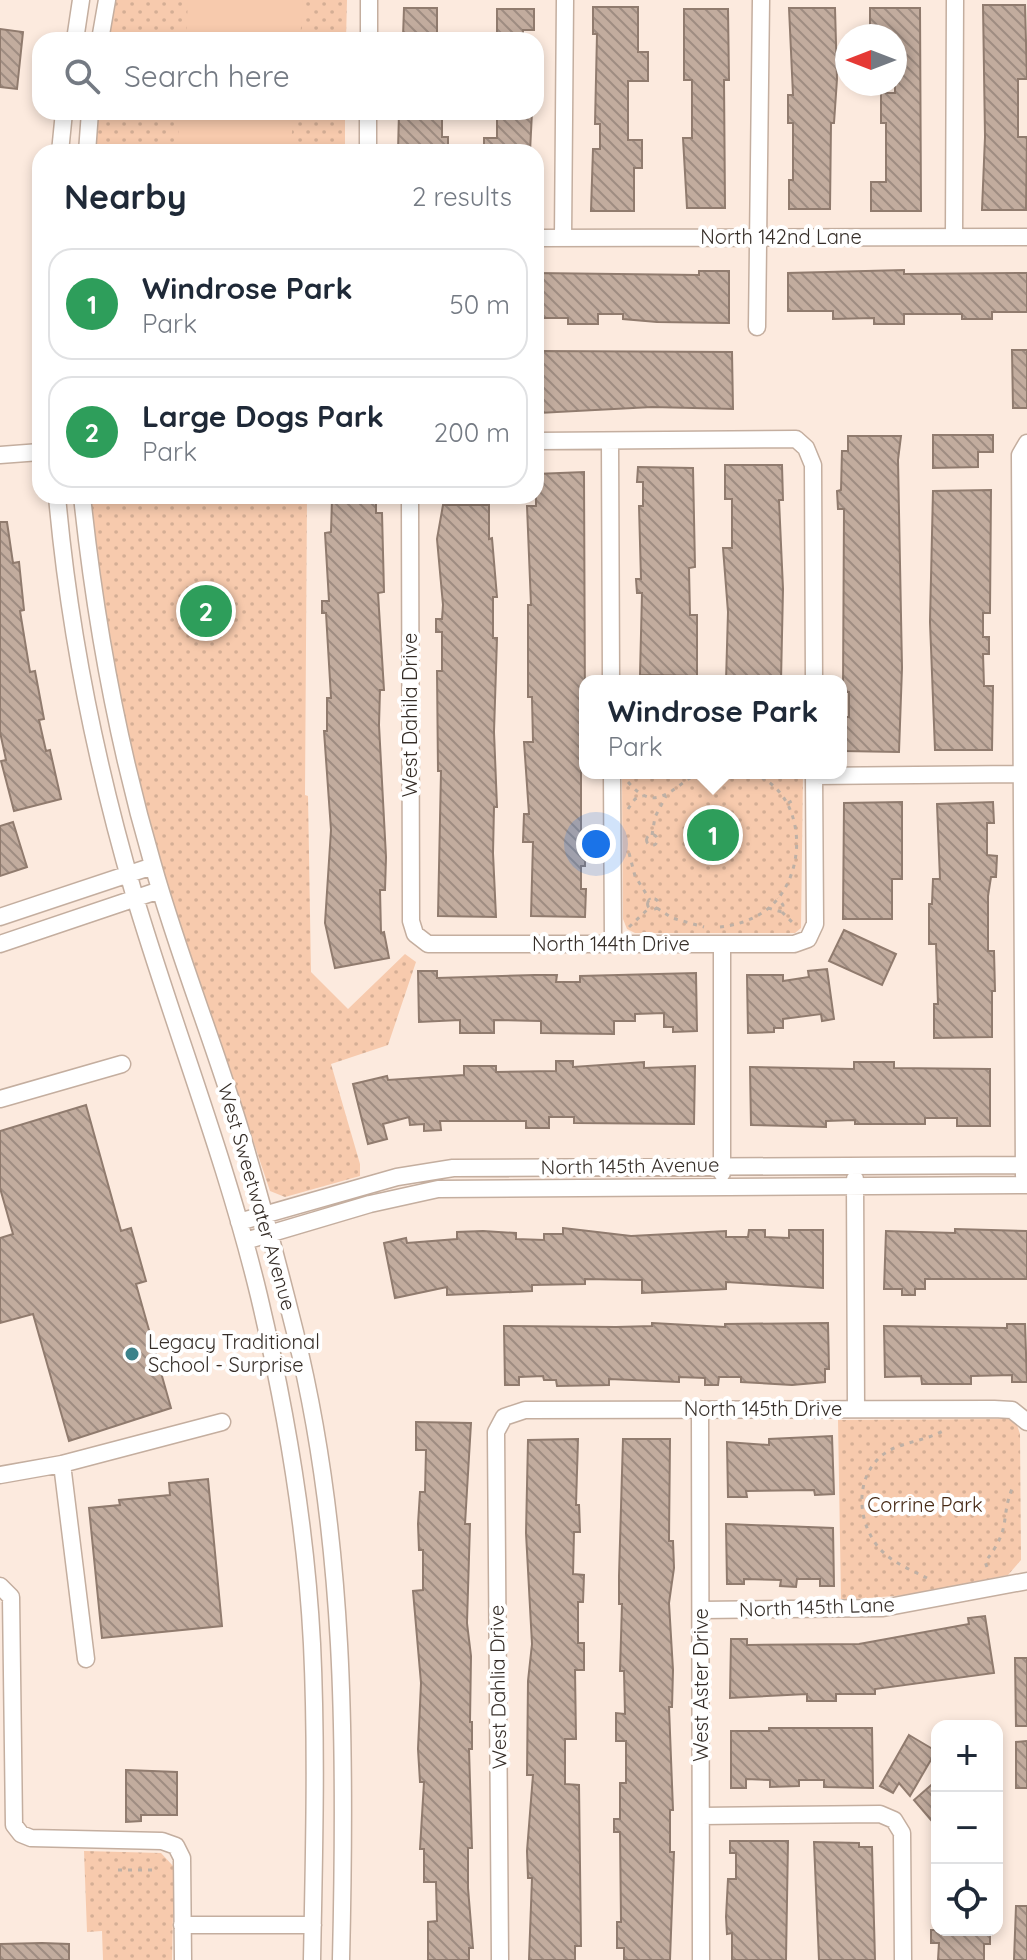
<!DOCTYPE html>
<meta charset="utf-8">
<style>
:root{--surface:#fff;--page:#f2f2f3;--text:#1f2937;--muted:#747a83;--line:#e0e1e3;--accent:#0f766e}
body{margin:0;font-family:Quicksand,sans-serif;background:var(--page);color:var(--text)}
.controls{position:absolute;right:24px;bottom:24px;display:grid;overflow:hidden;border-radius:16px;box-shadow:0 4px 12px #0003}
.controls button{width:72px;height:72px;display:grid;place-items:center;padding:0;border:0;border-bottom:2px solid var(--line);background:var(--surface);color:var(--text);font:40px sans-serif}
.compass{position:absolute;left:835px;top:24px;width:72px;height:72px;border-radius:50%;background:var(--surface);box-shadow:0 4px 12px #0003;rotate:270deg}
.you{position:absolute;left:596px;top:844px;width:28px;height:28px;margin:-20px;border:6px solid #fff;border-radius:50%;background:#1a73e8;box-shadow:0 0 0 12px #1a73e833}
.badge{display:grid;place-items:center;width:52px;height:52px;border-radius:50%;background:var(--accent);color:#fff;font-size:26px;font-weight:700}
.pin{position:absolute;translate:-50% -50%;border:4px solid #fff;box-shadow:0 2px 8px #0006}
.popup{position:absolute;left:579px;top:675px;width:268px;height:104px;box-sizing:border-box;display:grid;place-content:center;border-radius:16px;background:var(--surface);filter:drop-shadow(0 2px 6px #0005);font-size:26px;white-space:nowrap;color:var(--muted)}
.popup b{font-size:30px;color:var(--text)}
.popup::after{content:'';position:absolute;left:50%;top:100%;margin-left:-16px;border:16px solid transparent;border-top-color:var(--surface)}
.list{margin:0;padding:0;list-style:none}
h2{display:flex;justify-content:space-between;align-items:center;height:104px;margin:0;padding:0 32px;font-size:34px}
h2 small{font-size:26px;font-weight:400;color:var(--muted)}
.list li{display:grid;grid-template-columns:52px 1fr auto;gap:24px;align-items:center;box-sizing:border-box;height:112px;margin:0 16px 16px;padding:0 16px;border:2px solid var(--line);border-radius:24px}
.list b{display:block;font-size:30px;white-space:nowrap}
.list p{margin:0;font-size:26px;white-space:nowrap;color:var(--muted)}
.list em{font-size:26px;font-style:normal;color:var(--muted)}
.icon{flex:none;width:44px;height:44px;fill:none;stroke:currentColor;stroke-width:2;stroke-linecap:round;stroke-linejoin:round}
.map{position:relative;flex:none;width:1027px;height:1960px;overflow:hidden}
.search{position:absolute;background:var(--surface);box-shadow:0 4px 12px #0003;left:32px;top:32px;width:512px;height:88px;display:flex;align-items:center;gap:20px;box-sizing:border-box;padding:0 28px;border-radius:24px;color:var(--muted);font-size:30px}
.panel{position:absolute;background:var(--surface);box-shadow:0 4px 12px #0003;left:32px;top:144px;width:512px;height:360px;border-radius:24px}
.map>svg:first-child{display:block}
.park{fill:url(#park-dots)}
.pitch{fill:#f7caad}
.building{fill:url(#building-back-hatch);stroke:#907b6e;stroke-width:2}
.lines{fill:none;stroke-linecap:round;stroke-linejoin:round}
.minor-casing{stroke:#c4ae9f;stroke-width:19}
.path{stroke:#beb0a5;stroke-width:3;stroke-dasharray:4 6;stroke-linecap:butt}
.minor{stroke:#fff;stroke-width:16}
.poi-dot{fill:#3b828a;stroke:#fff;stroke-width:3}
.labels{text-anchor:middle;stroke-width:8;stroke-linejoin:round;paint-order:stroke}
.street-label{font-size:20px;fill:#362e28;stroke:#fff}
.poi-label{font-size:20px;fill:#362e28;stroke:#fff;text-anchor:start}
.park-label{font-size:20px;fill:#462914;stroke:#fff}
</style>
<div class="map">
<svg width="1027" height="1960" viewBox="0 0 1027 1960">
<defs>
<pattern id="park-dots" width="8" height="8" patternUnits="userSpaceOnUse" patternTransform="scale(2)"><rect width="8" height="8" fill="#f7caad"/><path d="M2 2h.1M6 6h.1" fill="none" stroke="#d4ae95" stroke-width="1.8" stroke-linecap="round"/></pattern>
<pattern id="building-back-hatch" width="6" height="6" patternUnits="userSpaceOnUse" patternTransform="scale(2)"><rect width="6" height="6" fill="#c2ac9e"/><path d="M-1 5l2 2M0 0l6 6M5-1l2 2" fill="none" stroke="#9e8c81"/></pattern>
</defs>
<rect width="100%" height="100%" fill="#fceade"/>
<path class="park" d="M113 0H347L346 40H106Z
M96 112H345V152H91Z
M89 496H307L305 795 308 796 311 972 348 1009 405 954 416 962 388 1045 331 1064 360 1164V1176L285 1197 270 1191 149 830 110 653Z
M622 773H803L801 928 795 933H635L627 929 623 919Z
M1008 1419 1016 1422 1020 1434 1021 1560 1008 1575 907 1595 841 1600 838 1420Z
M84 1851 161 1853 174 1867 172 1960H103L102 1931 87 1932Z"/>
<path class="pitch" d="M188 0H303L300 40H186Z
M180 112H294L290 152H177Z"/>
<path class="building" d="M983 5H1025L1027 79H1018V137H1027L1026 210H982L985 137Z
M593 7H638V52H648V81H628V140H642V168H634V211H591L593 149H600V124H595L597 34H593Z
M404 8H437V37H403Z
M789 8H835L837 79 834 123H831L830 209H789V180H793V123H788V95H793Z
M870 8H920L921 211H871V182H886V123H881V93H895V36H870Z
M497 9H534V30H523V39H497Z
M684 9H728L729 80H724L725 208H687L683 138H692V80H684Z
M0 29 23 32 17 89 0 87Z
M399 112H442V137H448V152H398Z
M497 112H532L530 152H484V138H497Z
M904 270V274L1027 273V312H992V319H962V314H904V324H874V318L833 319V311H788V273Z
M699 271H729V323L657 322 623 319V314H598V324H568V318H536V273L699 275Z
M1012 350H1027V408H1013Z
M539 351 732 352 733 409 652 407 539 413Z
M933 435H993V452H978V467L933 468Z
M848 436H901L898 460 902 668 899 752 843 751V717H849V692H843L844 509H838L837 491 841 490 842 451H848Z
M725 465H782L783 500H779L783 589 781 681H726L728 612 723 548H732V499H725Z
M638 467 693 468 695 567 689 568 690 615H697V676L640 675 642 593H637L636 579H641L639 506H643V482H637Z
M584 472 585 719H581V851H585V866H581V889H586L585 917 531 916 533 842H523L524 814H529L524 742H533L532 697H528V605H531L527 506H536V474Z
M991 490 990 613H983V637H989V654H983L984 686H993L992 750H935L930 622 933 491Z
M332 499 376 500V513H382L384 592 378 593 384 690H380L379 725 386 857 385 890H380L381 933 384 932 389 958 335 968 325 923 331 830 324 731H327V698H331L326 613H322V601H329L325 533 331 532Z
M443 505H489V539L492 538 497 597H493V638H497L494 732 497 807H494L493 853 496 917 438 916 441 771H438L437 671H442V632H436V619H442L443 605 437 539Z
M0 522H7L13 563 19 562 24 610 20 611 30 672 35 671 44 719 39 720 46 751 50 750 61 799 14 811 1 761 6 760 0 732Z
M902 802V879H892V919H843L844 803Z
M993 802 994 823H987V855L997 856 996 877H991L988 896V951H994L995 991H992V1037L934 1038V1004H938L936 944H929V904H932L933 879H940L937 804Z
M13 822 27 867 0 876V826Z
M844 930 896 954 882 985 829 961Z
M827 969 834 1019 822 1021 821 1014 783 1019V1028H774V1032L748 1033 747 975H783V981L809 977 808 971Z
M418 971H437V978L535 975H557L556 982H580V976L696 973 697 1031 673 1032V1027H664V1013L635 1014V1021H614V1034L541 1033V1021L494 1020V1033H460V1020L419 1022Z
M556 1061H573V1067L644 1062V1068L695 1066 694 1124 574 1123V1117H549V1128H526V1121H440L441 1130 424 1131V1124L410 1125 409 1117 383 1124 387 1139 368 1144 353 1084 387 1076 388 1080 464 1075V1066H496V1072L556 1071Z
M854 1062H894V1068L990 1069V1126H957V1118H925V1124H855V1120L826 1121V1127L751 1125 750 1067 854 1069Z
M86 1105 121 1231 131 1228 146 1281 136 1284 171 1408 69 1441 33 1314 0 1323V1238L13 1234 0 1188V1131Z
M563 1228 631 1236 726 1231V1237H748L749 1230H765V1237L789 1238V1230H823V1288L726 1282V1289L642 1293V1280L585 1279V1284L532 1285V1291L447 1295V1287L395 1298 384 1243 406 1238 407 1243 457 1239V1232L483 1231 516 1233V1239L544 1240V1234H563Z
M955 1229 1027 1231V1279H925V1289H915V1295H902V1289H884L886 1231 955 1233Z
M652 1323 725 1327V1324L828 1323 829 1369H825V1382L792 1385 741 1382V1377H719L718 1385H705V1378L679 1377V1382L609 1379V1385L557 1386 556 1380H544L543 1376 519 1377V1385H505L504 1326 616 1327 652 1326Z
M1007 1324H1025L1027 1382H1012V1375L971 1376V1384H922L921 1376 885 1377 884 1326 1007 1328Z
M416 1422 471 1423 465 1524H470L467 1623 471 1656 470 1722H472V1749H469L472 1848H468V1888L473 1948H469V1960H428V1922L437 1921 436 1882H424V1849H420L424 1782H420L418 1749 421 1683 413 1591 423 1590V1550H419L418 1524 420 1492H425L426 1450H416Z
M832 1436 834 1494 815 1495 814 1490 746 1491 747 1497H728L727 1442 769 1445V1439Z
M578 1439 576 1505H579L580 1532H574L573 1574 584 1575 583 1602H578V1643H584V1670H575L576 1739H565V1784L579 1785 581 1946H575V1960H529L532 1878H528L527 1851 533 1775H527L528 1681 532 1644 526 1533 528 1440Z
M623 1439H670L669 1541H673L674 1568 669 1603 673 1670 672 1707H669L673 1810H670V1852H674L670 1960H624V1948H617V1922H621L620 1832H614V1819H620V1783H626V1741H616V1713L625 1714 624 1671H620L622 1604H619V1576Z
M208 1479 222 1626 102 1638 89 1508 120 1505 119 1500 170 1495 169 1483Z
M726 1524 833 1528 834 1586H820V1579H797L796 1587 780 1586 781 1580 744 1579V1584H727Z
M985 1616 994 1673 875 1689V1694H836V1701H807V1694L730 1698 731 1639H747V1645L859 1644 969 1624 968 1618Z
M1015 1658H1027V1726H1016Z
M769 1728H872L873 1788 824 1787V1780H799V1786L770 1787V1780L746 1779V1788H731V1731H769Z
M909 1735 936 1751 910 1796 899 1783 893 1793 880 1786Z
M1027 1741V1788H1016V1742Z
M126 1770 177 1772V1815H141V1821L126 1822Z
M937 1780V1827L914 1800Z
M730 1841H788L786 1960H732V1933L727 1934 726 1917 728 1879H736V1853H730Z
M814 1842 859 1843V1847H872L875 1960H819Z
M1016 1906H1027V1960H1014Z
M931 1930H990V1944H984V1960H938L939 1943H931Z
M42 1943 69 1944V1960H0V1944Z"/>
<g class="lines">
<defs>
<path id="minor" d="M75 40 81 0
M100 40 107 0
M369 40V0
M60 152 64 112
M87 152 90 112
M368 152V112
M954 236 955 0
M536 238 1027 237
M563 238 565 0
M757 327 761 0
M536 441 796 439 806 448 813 465 814 681
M610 441 611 681
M0 455 40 452
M57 496C69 631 96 764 134 894 174 1028 226 1159 259 1296 286 1410 306 1527 312 1644 317 1750 314 1855 312 1960
M82 496C95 620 118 745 153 865 178 954 213 1040 240 1129 260 1196 278 1264 295 1332 346 1538 346 1749 341 1960
M410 496 411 921 415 934 428 944H794L808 939 815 924 814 773
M612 773 613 943
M814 776 1023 774
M0 917 153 866
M0 944 160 890
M722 944V1173
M0 1099 122 1064
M1024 1176 1020 455 1027 443
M855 1179 856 1409
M239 1222 397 1177 453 1168 1027 1165
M245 1241 370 1204 438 1189 1027 1185
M700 1409 701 1960
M62 1464 86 1659
M0 1475 62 1464 222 1422
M0 1586 11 1597 14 1825 21 1834 31 1838 162 1841 176 1846 182 1858 183 1960
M701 1610 883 1608 1027 1581
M701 1816 880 1814 894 1820 902 1833 903 1960
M182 1925H313
M500 1960 496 1432 504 1417 525 1410 994 1409 1012 1410 1027 1422"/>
</defs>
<use href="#minor" class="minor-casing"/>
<path class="path" d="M628 782C656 815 671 788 698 773
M788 803 796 799
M628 809 635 799 643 796
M646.5 840a5.5 5.5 0 1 1 11 0a5.5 5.5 0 1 1-11 0Z
M652 835 655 817 666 796
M629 853 635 876 650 900
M647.5 904a5.5 5.5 0 1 1 11 0a5.5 5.5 0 1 1-11 0Z
M657 908 672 918 704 927
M768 908 782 912 783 905 778 898
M782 912 796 926
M629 927 649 908
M720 927C738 925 756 919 770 907 810 871 806 791 751 773
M987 1567 985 1562C1013 1526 999 1521 1013 1486
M927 1578C913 1571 896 1564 884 1553 855 1526 852 1471 890 1450 906 1442 926 1440 943 1431
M118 1870H157"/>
<use href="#minor" class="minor"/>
</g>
<circle class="poi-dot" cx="132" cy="1354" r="8"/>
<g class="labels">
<g class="street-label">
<text x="781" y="244">North 142nd Lane</text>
<text transform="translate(410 715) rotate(-90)" y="7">West Dahila Drive</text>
<text x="611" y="951">North 144th Drive</text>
<text transform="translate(630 1166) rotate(-1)" y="7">North 145th Avenue</text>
<text transform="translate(257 1197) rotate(74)" y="7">West Sweetwater Avenue</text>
<text x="763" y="1416">North 145th Drive</text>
<text transform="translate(817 1607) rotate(-2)" y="7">North 145th Lane</text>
<text transform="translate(701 1685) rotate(-90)" y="7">West Aster Drive</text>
<text transform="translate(498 1687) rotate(-91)" y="7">West Dahlia Drive</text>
</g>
<g class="poi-label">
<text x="148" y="1349">Legacy Traditional<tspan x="148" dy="23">School - Surprise</tspan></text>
</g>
<g class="park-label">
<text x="925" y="1512">Corrine Park</text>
</g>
</g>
</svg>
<div class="controls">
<button>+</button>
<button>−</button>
<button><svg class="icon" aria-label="locate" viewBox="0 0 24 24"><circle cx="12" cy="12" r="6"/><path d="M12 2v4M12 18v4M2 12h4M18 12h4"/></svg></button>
</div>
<svg class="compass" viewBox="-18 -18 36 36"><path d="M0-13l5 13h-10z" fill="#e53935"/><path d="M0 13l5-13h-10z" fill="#747a83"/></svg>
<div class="you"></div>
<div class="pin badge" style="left:713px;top:835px;background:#2e9e5b">1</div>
<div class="popup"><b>Windrose Park</b>Park</div>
<div class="pin badge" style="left:206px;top:611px;background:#2e9e5b">2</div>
<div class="search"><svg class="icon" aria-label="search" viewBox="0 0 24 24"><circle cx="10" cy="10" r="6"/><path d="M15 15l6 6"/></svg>Search here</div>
<section class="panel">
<h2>Nearby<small>2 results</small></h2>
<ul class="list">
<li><span class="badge" style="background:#2e9e5b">1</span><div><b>Windrose Park</b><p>Park</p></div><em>50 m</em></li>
<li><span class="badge" style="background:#2e9e5b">2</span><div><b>Large Dogs Park</b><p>Park</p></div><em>200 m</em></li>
</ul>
</section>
</div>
